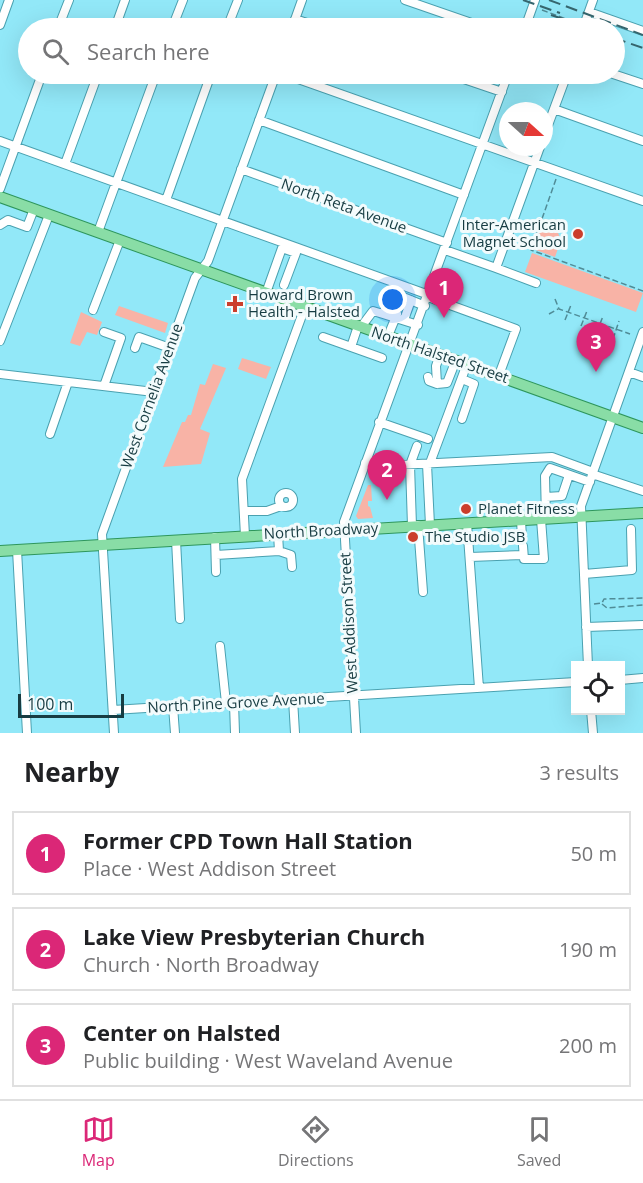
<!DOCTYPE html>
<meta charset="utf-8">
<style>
:root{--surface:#fff;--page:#f2f2f2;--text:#202124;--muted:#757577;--line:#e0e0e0;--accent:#db2777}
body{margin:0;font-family:"Open Sans",sans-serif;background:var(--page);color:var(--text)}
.controls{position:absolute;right:18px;bottom:18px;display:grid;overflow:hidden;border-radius:0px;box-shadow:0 6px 24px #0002}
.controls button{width:54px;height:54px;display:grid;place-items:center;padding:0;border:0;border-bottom:2px solid var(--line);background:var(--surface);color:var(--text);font:30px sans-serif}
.compass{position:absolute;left:499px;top:102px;width:54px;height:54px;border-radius:50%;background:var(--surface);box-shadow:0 6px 24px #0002;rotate:111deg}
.scale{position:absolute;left:18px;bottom:15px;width:106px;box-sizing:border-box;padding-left:6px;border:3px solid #173c42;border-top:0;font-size:16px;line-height:21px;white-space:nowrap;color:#173c42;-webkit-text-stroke:4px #f3fbfc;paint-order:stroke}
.you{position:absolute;left:393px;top:300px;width:21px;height:21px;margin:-15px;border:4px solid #fff;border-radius:50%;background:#1a73e8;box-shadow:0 0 0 9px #1a73e833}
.badge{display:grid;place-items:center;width:39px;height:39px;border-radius:50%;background:var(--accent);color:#fff;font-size:20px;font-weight:700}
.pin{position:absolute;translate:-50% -50px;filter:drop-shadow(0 2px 3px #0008)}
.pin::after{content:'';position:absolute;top:32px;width:21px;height:18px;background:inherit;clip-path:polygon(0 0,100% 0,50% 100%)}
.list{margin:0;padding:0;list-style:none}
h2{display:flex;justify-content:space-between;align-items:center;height:78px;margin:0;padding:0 24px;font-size:26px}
h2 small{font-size:20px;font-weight:400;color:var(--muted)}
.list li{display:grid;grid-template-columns:39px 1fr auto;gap:18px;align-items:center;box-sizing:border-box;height:84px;margin:0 12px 12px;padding:0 12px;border:2px solid var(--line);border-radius:0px}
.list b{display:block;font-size:22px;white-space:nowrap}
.list p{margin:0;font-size:20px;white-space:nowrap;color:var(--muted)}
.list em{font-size:20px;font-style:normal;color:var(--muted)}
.icon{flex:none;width:33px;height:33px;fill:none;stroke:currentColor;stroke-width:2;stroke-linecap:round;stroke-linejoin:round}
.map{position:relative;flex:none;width:643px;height:733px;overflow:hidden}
.search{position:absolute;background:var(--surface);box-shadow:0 6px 24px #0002;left:18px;right:18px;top:18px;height:66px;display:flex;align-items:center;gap:15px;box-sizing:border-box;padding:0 21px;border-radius:33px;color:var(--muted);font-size:22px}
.sheet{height:366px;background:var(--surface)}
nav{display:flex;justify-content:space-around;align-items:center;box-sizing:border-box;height:84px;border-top:2px solid var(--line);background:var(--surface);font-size:16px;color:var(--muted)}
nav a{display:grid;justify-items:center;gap:3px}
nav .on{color:var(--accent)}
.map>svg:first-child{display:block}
.green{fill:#f8b3a6}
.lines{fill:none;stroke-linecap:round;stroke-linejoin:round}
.minor-casing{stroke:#4aa1b0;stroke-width:10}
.major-casing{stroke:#2e965c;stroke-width:12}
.path{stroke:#508c97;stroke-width:1.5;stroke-dasharray:6 3;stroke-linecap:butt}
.minor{stroke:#fff;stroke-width:8}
.major{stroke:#89dda6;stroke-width:10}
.rail{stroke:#36676f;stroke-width:2;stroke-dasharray:12 6;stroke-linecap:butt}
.poi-dot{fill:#cb3e2c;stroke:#f3fbfc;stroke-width:2}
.labels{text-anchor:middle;stroke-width:6;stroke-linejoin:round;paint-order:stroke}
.street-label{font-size:15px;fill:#173c42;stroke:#f3fbfc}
.poi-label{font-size:15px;fill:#173c42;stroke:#f3fbfc;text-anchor:start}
</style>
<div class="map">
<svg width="643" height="733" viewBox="0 0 643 733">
<rect width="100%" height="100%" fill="#92e8f8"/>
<path class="green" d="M548 225 556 228 561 240 555 257 533 249 541 227Z
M532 253 643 293 636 312 525 272Z
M119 306 168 323 165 333 115 315Z
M81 312 102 322 97 335 87 332 80 346 70 343Z
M242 358 271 367 266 379 238 369Z
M213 364 226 368 200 429 210 433 201 464 163 467 182 422H185L188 415H191L200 384 205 385Z
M368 485H371L372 501H368V506L370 507 373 518 358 519 356 516Z"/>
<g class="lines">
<defs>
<path id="minor" d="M405 0 486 28
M589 12 643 31
M295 19 322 28
M0 25 9 0
M58 28 69 0
M115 28 125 0
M172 28 183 0
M227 28 238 0
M292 28 302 0
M525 28 535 0
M583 28 593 0
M284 74 643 201
M449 74 502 92
M613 74 643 84
M554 109 643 141
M259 120 464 195
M544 136 567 74
M0 141 429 295
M65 164 98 74
M241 169 447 243
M0 189 42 74
M166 200 211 74
M0 225 8 220 27 227 34 209
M98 232 156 74
M445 250 496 268 540 147
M496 268 536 283
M266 293 282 248 296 253 284 285
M403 297 392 293 383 314 418 325
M428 297 516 329 499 375
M401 304 403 297 425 306
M93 310 120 240
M404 320 411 300
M361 327 373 311 383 314
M388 336 397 314
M323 337 382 358
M0 341 49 215
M351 347 358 326
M135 348 139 337 170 348
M440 354 436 366 437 384 447 383 456 360
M629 372 643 377
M0 374 154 392
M428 377 429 381 437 384
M462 379 474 384 462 419
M104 386 121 338 104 332
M379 422 428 439
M50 434 68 382
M365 463 379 466 552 457 593 472
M430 463 467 364
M427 464 430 525
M592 474 643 491
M279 500a7 7 0 1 1 14 0a7 7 0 1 1-14 0Z
M546 497 562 496 569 475
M244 511H267L281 506
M546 519 545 476 550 468 590 482
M521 520 522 538
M467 523 479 688
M418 525 423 592
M412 526 410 465 417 446
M245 536 242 479 305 307
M215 537 216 572
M176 540 180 619
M523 546 524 559H544L541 519
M17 550 27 733
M279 551 291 555 292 567
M216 555 279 551 278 534
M470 557 523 555
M584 574 632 570 631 529
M586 627 643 625
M220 646 226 703
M588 666 581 506 643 332
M620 680 643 678
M293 699 295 733
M234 703 235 733
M173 706 175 733
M113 710 576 682
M591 710 593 733
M114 733 102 534 195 278 208 261 276 74
M356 733 344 522 508 74"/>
<path id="major" d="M0 197 643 428
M0 551 643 513"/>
</defs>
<use href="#minor" class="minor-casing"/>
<use href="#major" class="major-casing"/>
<path class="path" d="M542 10 577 23
M556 179 531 250 643 291
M555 299 559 309 630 334
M549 314 558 309
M565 320 571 305
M581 326 587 311
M597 332 603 316
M613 339 619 321
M594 604 602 603 604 599 643 598
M602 604 607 608 643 605"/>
<use href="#minor" class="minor"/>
<use href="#major" class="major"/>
<path class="rail" d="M523 0 560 13
M549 0 643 35
M551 15 590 28
M614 38 643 48"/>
</g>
<g class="poi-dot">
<circle cx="578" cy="234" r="6"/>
<path d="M232 295h6v6h6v6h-6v6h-6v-6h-6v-6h6z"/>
<circle cx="466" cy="509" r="6"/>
<circle cx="413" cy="537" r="6"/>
</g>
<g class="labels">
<g class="street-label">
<text transform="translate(344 206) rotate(20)" y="5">North Reta Avenue</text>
<text transform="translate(440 355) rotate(19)" y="5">North Halsted Street</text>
<text transform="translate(152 396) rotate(-70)" y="5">West Cornelia Avenue</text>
<text transform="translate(321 531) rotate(-3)" y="5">North Broadway</text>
<text transform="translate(349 623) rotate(-93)" y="5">West Addison Street</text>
<text transform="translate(236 703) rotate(-3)" y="5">North Pine Grove Avenue</text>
</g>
<g class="poi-label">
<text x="566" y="230" text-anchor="end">Inter-American<tspan x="566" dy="17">Magnet School</tspan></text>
<text x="248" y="300">Howard Brown<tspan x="248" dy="17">Health - Halsted</tspan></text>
<text x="478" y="514">Planet Fitness</text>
<text x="425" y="542">The Studio JSB</text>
</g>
</g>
</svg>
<div class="controls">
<button><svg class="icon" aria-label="locate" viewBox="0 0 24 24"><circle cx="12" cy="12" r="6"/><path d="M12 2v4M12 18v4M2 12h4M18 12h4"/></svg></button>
</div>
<svg class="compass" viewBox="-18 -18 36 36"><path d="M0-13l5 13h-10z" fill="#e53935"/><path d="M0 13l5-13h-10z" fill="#757577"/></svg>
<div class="scale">100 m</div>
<div class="you"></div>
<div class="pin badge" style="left:444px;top:318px">1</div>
<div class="pin badge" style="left:387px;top:500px">2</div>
<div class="pin badge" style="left:596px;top:372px">3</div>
<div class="search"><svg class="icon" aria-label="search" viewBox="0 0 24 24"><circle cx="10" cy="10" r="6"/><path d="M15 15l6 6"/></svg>Search here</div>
</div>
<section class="sheet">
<h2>Nearby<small>3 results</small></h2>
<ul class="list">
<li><span class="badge">1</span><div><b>Former CPD Town Hall Station</b><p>Place · West Addison Street</p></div><em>50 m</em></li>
<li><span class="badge">2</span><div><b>Lake View Presbyterian Church</b><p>Church · North Broadway</p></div><em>190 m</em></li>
<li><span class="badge">3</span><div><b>Center on Halsted</b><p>Public building · West Waveland Avenue</p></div><em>200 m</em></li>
</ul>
</section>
<nav>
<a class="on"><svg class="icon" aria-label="map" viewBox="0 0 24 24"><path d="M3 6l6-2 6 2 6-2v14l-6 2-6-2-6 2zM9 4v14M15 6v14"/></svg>Map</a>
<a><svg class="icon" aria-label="directions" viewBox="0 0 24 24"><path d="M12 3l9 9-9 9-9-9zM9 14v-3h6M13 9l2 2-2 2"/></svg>Directions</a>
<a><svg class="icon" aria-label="saved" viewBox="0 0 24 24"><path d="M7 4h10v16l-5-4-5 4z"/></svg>Saved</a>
</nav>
